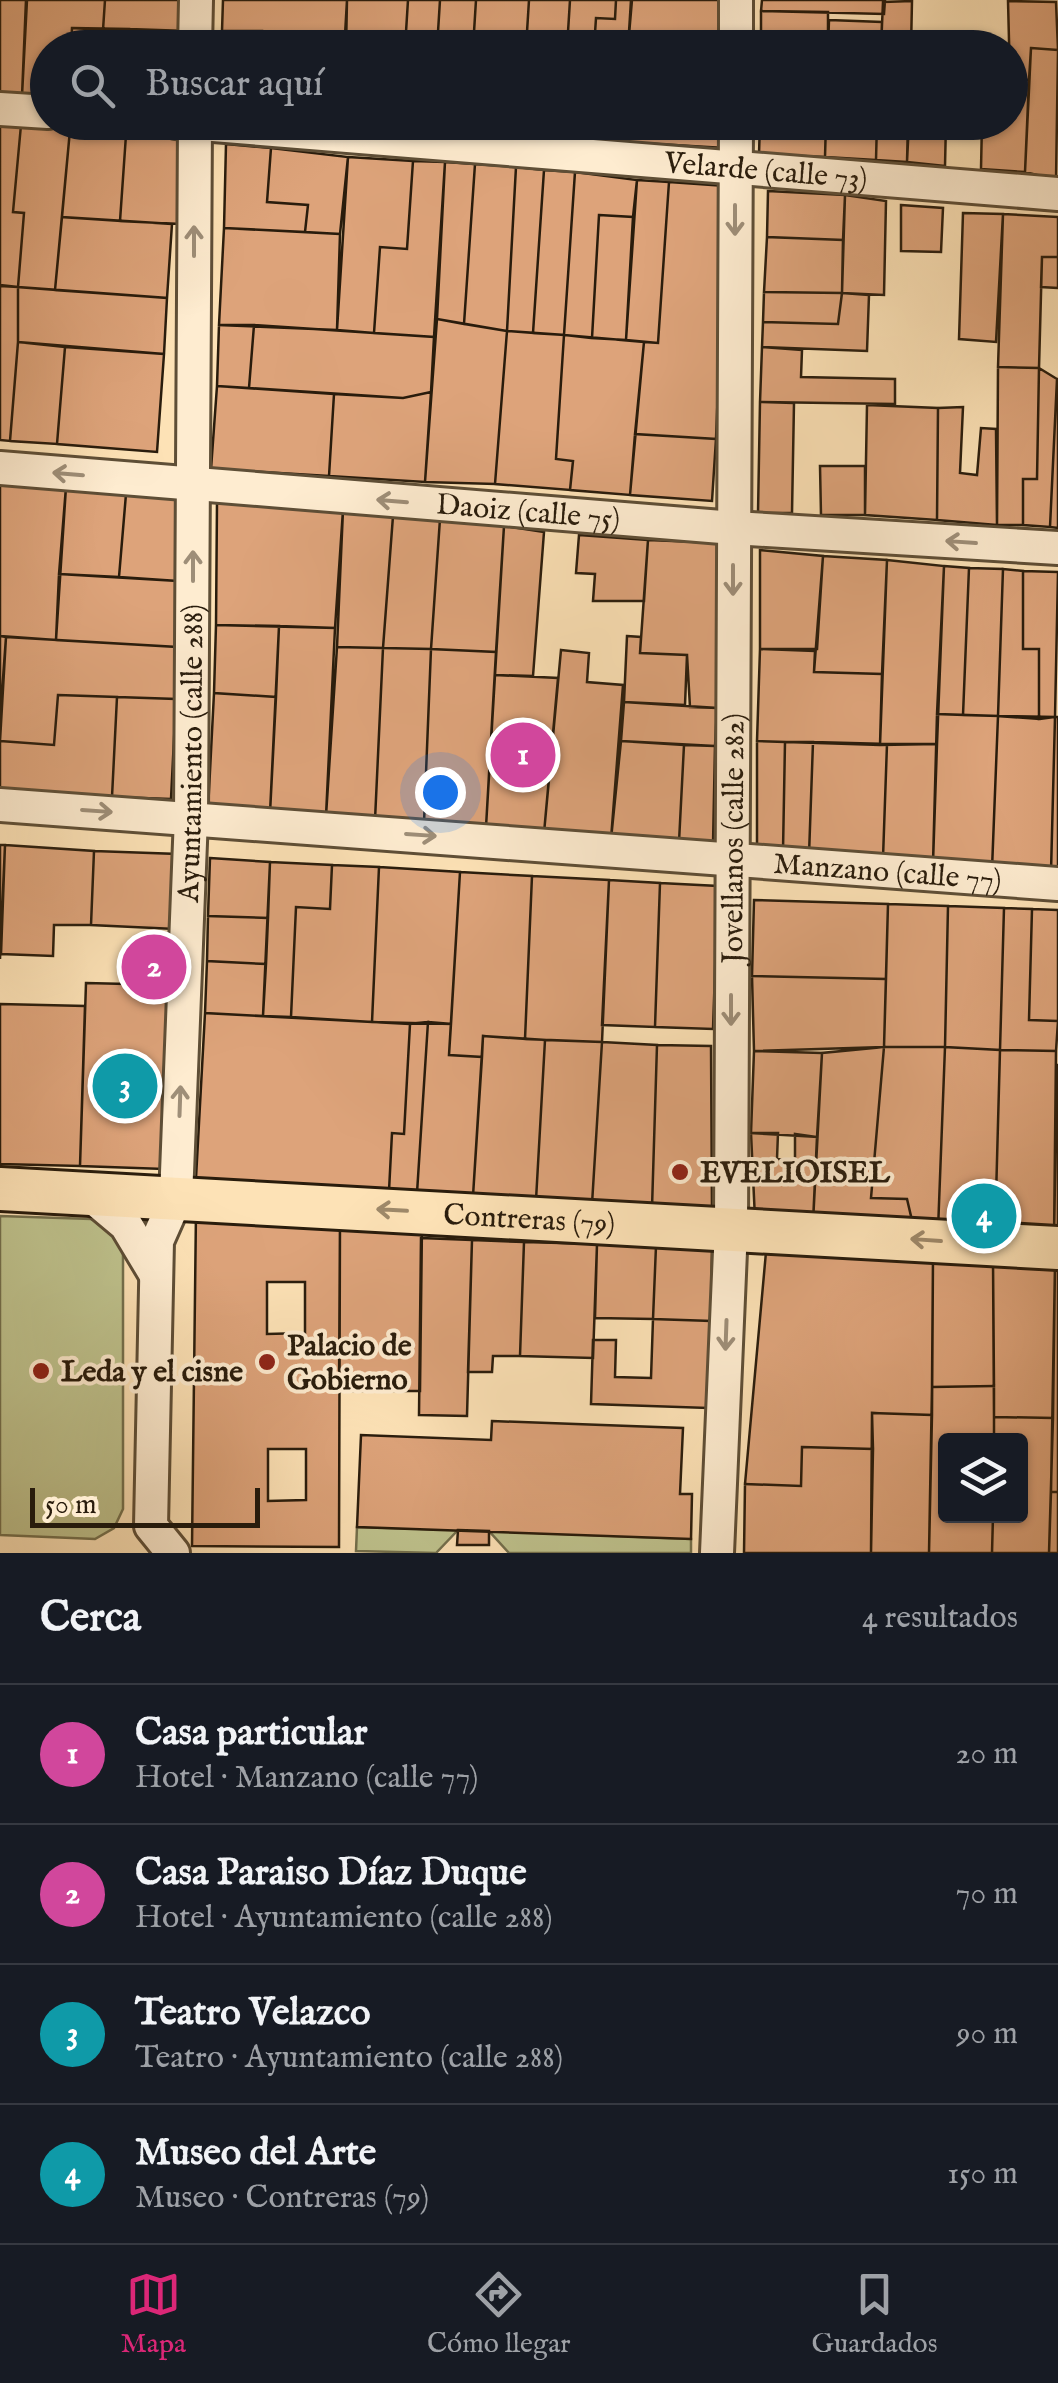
<!DOCTYPE html>
<html lang="es">
<meta charset="utf-8">
<style>
:root{--surface:#171b24;--page:#242831;--text:#f1f3f6;--muted:#9ea1a6;--line:#363941;--accent:#db2777}
body{margin:0;font-family:"IM FELL English",serif;background:var(--page);color:var(--text)}
.controls{position:absolute;right:30px;bottom:30px;display:grid;overflow:hidden;border-radius:10px;box-shadow:0 2px 8px #0004}
.controls button{width:90px;height:90px;display:grid;place-items:center;padding:0;border:0;border-bottom:2px solid var(--line);background:var(--surface);color:var(--text);font:50px sans-serif}
.scale{position:absolute;left:30px;bottom:25px;width:230px;box-sizing:border-box;padding-left:10px;border:5px solid #291c0c;border-top:0;font-size:28px;line-height:35px;white-space:nowrap;color:#291c0c;-webkit-text-stroke:8px #feecd0;paint-order:stroke}
.you{position:absolute;left:440px;top:792px;width:35px;height:35px;margin:-25px;border:8px solid #fff;border-radius:50%;background:#1a73e8;box-shadow:0 0 0 15px #1a73e833}
.badge{display:grid;place-items:center;width:65px;height:65px;border-radius:50%;background:var(--accent);color:#fff;font-size:32px;font-weight:700}
.pin{position:absolute;translate:-50% -50%;border:5px solid #fff;box-shadow:0 2px 10px #0006}
.list{margin:0;padding:0;list-style:none}
h2{display:flex;justify-content:space-between;align-items:center;height:130px;margin:0;padding:0 40px;font-size:42px}
h2 small{font-size:32px;font-weight:400;color:var(--muted)}
.list li{display:grid;grid-template-columns:65px 1fr auto;gap:30px;align-items:center;box-sizing:border-box;height:140px;padding:0 40px;border-top:2px solid var(--line)}
.list b{display:block;font-size:38px;white-space:nowrap}
.list p{margin:0;font-size:32px;white-space:nowrap;color:var(--muted)}
.list em{font-size:32px;font-style:normal;color:var(--muted)}
.icon{flex:none;width:55px;height:55px;fill:none;stroke:currentColor;stroke-width:2;stroke-linecap:round;stroke-linejoin:round}
.map{position:relative;flex:none;width:1058px;height:1553px;overflow:hidden}
.search{position:absolute;background:var(--surface);box-shadow:0 2px 8px #0004;left:30px;right:30px;top:30px;height:110px;display:flex;align-items:center;gap:25px;box-sizing:border-box;padding:0 35px;border-radius:55px;color:var(--muted);font-size:38px}
.sheet{height:690px;background:var(--surface)}
nav{display:flex;justify-content:space-around;align-items:center;box-sizing:border-box;height:140px;border-top:2px solid var(--line);background:var(--surface);font-size:28px;color:var(--muted)}
nav a{display:grid;justify-items:center;gap:5px}
nav .on{color:var(--accent)}
.map>svg:first-child{display:block}
.green{fill:#bfc38e;stroke:#74704d;stroke-width:2.5}
.building{fill:#dda37a;stroke:#291c0c;stroke-width:2.5;fill-rule:evenodd}
.lines{fill:none;stroke-linecap:round;stroke-linejoin:round}
.minor-casing{stroke:#5e4e36;stroke-width:38}
.major-casing{stroke:#291c0c;stroke-width:48}
.minor{stroke:#feecd0;stroke-width:32}
.major{stroke:#fde2b6;stroke-width:42}
.oneway{stroke:#9e8e78}
.oneway2{stroke:#9e896a}
.poi-dot{fill:#8f2418;stroke:#feecd0;stroke-width:4}
.labels{text-anchor:middle;stroke-width:8;stroke-linejoin:round;paint-order:stroke}
.street-label{font-size:30px;fill:#291c0c;stroke:#feecd0}
.poi-label{font-size:30px;font-weight:bold;fill:#291c0c;stroke:#feecd0;text-anchor:start}
</style>
<div class="map">
<svg width="1058" height="1553" viewBox="0 0 1058 1553">
<rect width="100%" height="100%" fill="#fde2b6"/>
<filter id="stains"><feTurbulence type="fractalNoise" baseFrequency=".002" numOctaves="4"/><feColorMatrix values="0 0 0 0 .2 0 0 0 0 .09 0 0 0 0 .02 0 0 0 .5 -.17"/></filter>
<radialGradient id="worn" r=".72"><stop offset=".6" stop-color="#630" stop-opacity="0"/><stop offset="1" stop-color="#630" stop-opacity=".3"/></radialGradient>
<path class="green" d="M0 1216 91 1219 104 1224 123 1244V1509L114 1528 95 1539 0 1535Z
M357 1527 458 1530 436 1553 356 1551Z
M489 1531 691 1539V1553H509Z"/>
<path class="building" d="M0 0H27L22 96 0 94Z
M26 0H105L103 30 72 28 71 48H48V96H22Z
M105 0H187L186 31 103 30Z
M223 0H347L345 35 222 31Z
M347 0H408L405 48H346Z
M408 0H440L437 48H405Z
M440 0H476L473 48H437Z
M476 0H529L526 48H473Z
M529 0H570L567 48H526Z
M570 0H616L615 19 596 18 594 48H567Z
M616 0H631L628 48H594L596 18 615 19Z
M632 0H726L727 39 629 35Z
M762 0H885L884 14 761 11Z
M912 1 911 48H881L883 2Z
M1008 1 1056 2 1058 50 1031 48 1029 80 1010 79Z
M761 11 828 12V48H761Z
M829 20 882 22 881 48H828Z
M72 28 129 29 128 48H71Z
M129 29 186 31 185 48H128Z
M222 31H262V48H222Z
M262 31 345 35V48H262Z
M629 35 727 39V48H628Z
M1031 48 1058 50 1056 180 1025 172Z
M1010 79 1029 80 1025 172 981 169 982 122H1010Z
M433 122H467V128L432 126Z
M467 122H522L521 133 467 128Z
M522 122H563L562 136 521 133Z
M563 122H589L588 139 562 136Z
M589 122H624L623 142 588 139Z
M624 122H725V148L623 142Z
M760 122H826L825 157 759 154Z
M826 122H877L876 160 825 157Z
M877 122H908L907 162 876 160Z
M909 122H946L945 166 907 162Z
M0 123 21 125 13 212 24 213 18 287 0 285Z
M21 125 70 130 55 290 18 287 24 213 13 212Z
M70 130 126 135 120 221 62 217Z
M126 135 185 140 181 224 120 221Z
M226 144 271 148 267 202 308 205 305 232 224 228Z
M271 148 348 157 340 234 305 232 308 205 267 202Z
M348 157 413 161 407 249 380 247 374 333 337 330Z
M413 161 445 162 434 337 374 333 380 247 407 249Z
M445 162 475 164 464 324 437 319Z
M475 164 516 167 507 331 464 324Z
M516 167 544 170 533 333 507 331Z
M544 170 575 172 564 335 533 333Z
M575 172 637 180 633 217 599 215 592 338 564 335Z
M637 180 669 182 658 343 626 340Z
M669 182 726 186 716 439 635 434 644 342 658 343Z
M768 191 845 195 843 240 767 237Z
M845 195 886 201 884 295 842 293Z
M901 205 943 208 941 252 901 251Z
M963 213 1003 214 996 342 959 339Z
M1003 214 1058 217V257H1042L1039 368 998 367Z
M599 215 633 217 626 340 592 338Z
M62 217 172 224 167 298 55 290Z
M224 228 340 234 337 330 219 325Z
M767 237 843 240 842 293 764 292Z
M1042 257H1058V288L1041 287Z
M0 286 18 287V342L10 441 0 440Z
M18 287 167 298 164 354 18 342Z
M764 292 842 293 838 324 763 322Z
M842 293 869 295 867 351 762 347 763 322 838 324Z
M437 319 507 331 495 484 425 482Z
M219 325H254L249 388 217 386Z
M254 325 434 337 431 392 403 398 249 388Z
M507 331 564 335 556 459 573 461 570 490 495 484Z
M564 335 644 342 630 495 570 490 573 461 556 459Z
M18 342 65 347 57 444 10 441Z
M65 347 164 354 157 452 57 444Z
M762 347 802 350 801 377 895 379V404L760 402Z
M998 367 1039 368 1037 479H1023V525H997Z
M1039 368 1057 379 1050 527 1023 525V479H1037Z
M1057 379H1058V528L1050 527Z
M217 386 334 394 329 476 211 469Z
M431 392 425 482 329 476 334 394 403 398Z
M760 402 794 403 792 513H758Z
M867 405 938 408 937 520 865 515Z
M963 407 960 473 977 475 981 428 996 429 997 525 937 520 938 408Z
M635 434 716 439 712 501 630 495Z
M820 466H865V515H821Z
M0 481 66 487 56 640 0 636Z
M66 487 126 494 119 577 59 574Z
M126 494 184 498 178 581 119 577Z
M217 503 343 510 335 628 216 625Z
M343 510 393 516 383 648 337 647Z
M393 516 440 519 431 649 383 648Z
M440 519 504 526 496 652 431 649Z
M504 526 544 532 533 676 495 675Z
M579 535 648 540 644 601H593L595 574 576 573Z
M648 540 722 543 717 708 690 707 687 655 640 653Z
M760 550 823 556 817 649H760Z
M823 556 887 560 882 674 814 672Z
M887 560 944 566 937 744 880 745Z
M944 566 969 568 963 715 937 714Z
M969 568 1003 569 998 716 963 715Z
M1003 569 1023 571V649H1039V719L998 716Z
M1023 571 1058 572 1055 717 1039 719V649H1023Z
M59 574 178 581 177 647 56 640Z
M216 625 279 626 276 697 214 693Z
M279 626 335 628 326 816 270 813Z
M0 636 6 637 0 720Z
M627 636 641 637 640 653 687 655 685 705 624 702Z
M6 637 177 647 176 699 58 695 54 745 0 741Z
M337 647 383 648 375 820 326 816Z
M383 648 431 649 424 823 375 820Z
M431 649 496 652 486 827 424 823Z
M760 649 815 651 814 672 882 674 880 745 757 741Z
M561 650 589 653 587 682 623 685 611 839 544 833Z
M495 675 558 678 544 833 486 827Z
M214 693 276 697 270 813 208 810Z
M58 695 117 697 112 797 0 790V741L54 745Z
M117 697 176 699 171 799 112 797Z
M624 702 717 708 715 746 621 741Z
M937 714 998 716 992 869 933 863Z
M998 716 1055 717 1051 872 992 869Z
M1055 717H1058V873L1051 872Z
M621 741 684 745 679 842 611 839Z
M757 741 785 742 783 851 757 850Z
M785 742H813L809 855 783 851Z
M813 742 887 744 883 858 809 855Z
M887 744H937L933 863 883 858Z
M684 745 715 746 713 845 679 842Z
M0 845H5L0 959Z
M5 845 94 851 91 925H54L53 956 1 954Z
M94 851 178 854 175 929 91 925Z
M210 858 270 862 268 918 208 916Z
M270 862 332 865 330 909 296 907 291 1017 263 1016Z
M332 865 379 867 372 1022 291 1017 296 907 330 909Z
M379 867 460 872 451 1024 372 1022Z
M460 872 532 876 525 1039 483 1036 482 1057 449 1055Z
M532 876 609 880 602 1042 525 1039Z
M609 880 660 883 655 1027 602 1025Z
M660 883 718 886 713 1029 655 1027Z
M754 900 888 904 886 979 752 976Z
M888 904 948 906 945 1047H884Z
M948 906 1004 908 1000 1050 945 1047Z
M1004 908 1032 909 1029 1020 1058 1021 1056 1051 1000 1050Z
M1032 909 1058 910V1021L1029 1020Z
M208 916 268 918 266 964 207 961Z
M207 961 266 964 263 1016 205 1013Z
M752 976 886 979 884 1047 754 1051Z
M86 983 169 985 164 1169 80 1166Z
M0 1004 85 1006 80 1166 0 1164Z
M205 1013 410 1024 404 1134 392 1133 389 1191 196 1178Z
M428 1022 417 1193 389 1191 392 1133 404 1134 410 1024Z
M428 1022 451 1024 449 1055 482 1057 473 1196 417 1193Z
M483 1036 545 1040 536 1200 473 1196Z
M545 1040 602 1042 592 1204 536 1200Z
M602 1042 657 1045 652 1208 592 1204Z
M657 1045 711 1046 712 1212 652 1208Z
M884 1047H945L938 1230 914 1229 907 1199 871 1198Z
M884 1047 871 1198 907 1199 914 1229 813 1222 822 1053Z
M945 1047 1000 1050 995 1234 938 1230Z
M1000 1050 1056 1051 1054 1238 995 1234Z
M754 1051 822 1053 817 1137 751 1133Z
M1057 1065H1058V1238H1054Z
M751 1133H778L777 1159 795 1161V1134L817 1137 813 1222 755 1219Z
M196 1211 340 1220 339 1547 192 1546ZM267 1282H305V1333L267 1334ZM268 1449H306V1500L268 1501Z
M340 1220 422 1225 420 1391H339Z
M421 1238 472 1240 467 1416 419 1415Z
M472 1240 524 1242 520 1356H493L492 1372H468Z
M524 1242 597 1244 593 1358 520 1356Z
M597 1244 656 1246 653 1319 595 1318Z
M656 1246 712 1248 711 1321 653 1319Z
M766 1252 933 1257 932 1415 872 1413 873 1449 802 1447 801 1486 745 1484Z
M933 1257 993 1260 994 1386 932 1387Z
M993 1260 1055 1264 1053 1418 994 1417Z
M1055 1264H1058V1492H1051Z
M653 1319 711 1321 708 1408 591 1404 593 1340H616L615 1377 651 1378Z
M994 1386V1440H946V1516H993L992 1553H929L932 1387Z
M872 1413 932 1415 929 1553H871Z
M994 1417 1053 1418 1049 1553H992L993 1516H1020V1440H994Z
M492 1421 683 1428 680 1494H692L691 1539 357 1527 361 1435 491 1440Z
M802 1447 873 1449 871 1553H744L745 1484 801 1486Z
M1051 1492H1058V1553H1049Z
M458 1530 489 1531V1545H457Z"/>
<g class="lines">
<defs>
<g id="minor">
<path d="M195 48 196 0"/>
<path d="M736 48V0"/>
<path d="M0 109 48 112"/>
<path id="s1" d="M176 122 1058 194"/>
<path id="s2" d="M0 468 734 528 1058 548"/>
<path id="s3" d="M0 805 1058 884"/>
<path d="M89 1194 126 1225 156 1275"/>
<path id="s4" d="M173 1553 151 1526 157 1241 176 1198 191 817 195 122"/>
<path id="s5" d="M717 1553 731 1228 736 122"/>
</g>
<g id="major">
<path id="s6" d="M0 1189 1058 1248"/>
</g>
</defs>
<use href="#minor" class="minor-casing"/>
<use href="#major" class="major-casing"/>
<use href="#minor" class="minor"/>
<use href="#major" class="major"/>
</g>
<defs><path id="oneway-shaft" d="M-6 0H5M1.5-3L5.5 0L1.5 3" fill="none" stroke-width="1.6" stroke-linecap="round" stroke-linejoin="round" transform="scale(2.5)"/></defs>
<g class="oneway">
<use href="#oneway-shaft" transform="translate(735 220) rotate(90)"/>
<use href="#oneway-shaft" transform="translate(194 241) rotate(-90)"/>
<use href="#oneway-shaft" transform="translate(68 474) rotate(-175)"/>
<use href="#oneway-shaft" transform="translate(392 501) rotate(-175)"/>
<use href="#oneway-shaft" transform="translate(961 542) rotate(-176)"/>
<use href="#oneway-shaft" transform="translate(193 566) rotate(-90)"/>
<use href="#oneway-shaft" transform="translate(733 580) rotate(90)"/>
<use href="#oneway-shaft" transform="translate(97 811) rotate(4)"/>
<use href="#oneway-shaft" transform="translate(421 835) rotate(4)"/>
<use href="#oneway-shaft" transform="translate(731 1010) rotate(90)"/>
<use href="#oneway-shaft" transform="translate(180 1101) rotate(-88)"/>
<use href="#oneway-shaft" transform="translate(726 1335) rotate(92)"/>
</g>
<g class="oneway2">
<use href="#oneway-shaft" transform="translate(392 1210) rotate(-177)"/>
<use href="#oneway-shaft" transform="translate(926 1240) rotate(-176)"/>
</g>
<g class="poi-dot">
<circle cx="680" cy="1172" r="10"/>
<circle cx="267" cy="1362" r="10"/>
<circle cx="41" cy="1371" r="10"/>
</g>
<g class="labels">
<g class="street-label">
<text dy="10" stroke="none"><textPath href="#s1" startOffset="592">Velarde (calle 73)</textPath></text>
<text dy="10" stroke="none"><textPath href="#s2" startOffset="530">Daoiz (calle 75)</textPath></text>
<text dy="10" stroke="none"><textPath href="#s4" startOffset="812">Ayuntamiento (calle 288)</textPath></text>
<text dy="10" stroke="none"><textPath href="#s5" startOffset="715">Jovellanos (calle 282)</textPath></text>
<text dy="10" stroke="none"><textPath href="#s3" startOffset="890">Manzano (calle 77)</textPath></text>
<text dy="10" stroke="none"><textPath href="#s6" startOffset="530">Contreras (79)</textPath></text>
</g>
<g class="poi-label">
<text x="700" y="1182">EVELIOISEL</text>
<text x="287" y="1355">Palacio de<tspan x="287" dy="34">Gobierno</tspan></text>
<text x="61" y="1381">Leda y el cisne</text>
</g>
</g>
<rect width="100%" height="100%" filter="url(#stains)"/>
<rect width="100%" height="100%" fill="url(#worn)"/>
</svg>
<div class="controls">
<button><svg class="icon" aria-label="layers" viewBox="0 0 24 24"><path d="M12 4l9 5-9 5-9-5zM3 14l9 5 9-5"/></svg></button>
</div>
<div class="scale">50 m</div>
<div class="you"></div>
<div class="pin badge" style="left:523px;top:755px;background:#d1479c">1</div>
<div class="pin badge" style="left:154px;top:967px;background:#d1479c">2</div>
<div class="pin badge" style="left:125px;top:1086px;background:#0f9aa8">3</div>
<div class="pin badge" style="left:984px;top:1216px;background:#0f9aa8">4</div>
<div class="search"><svg class="icon" aria-label="search" viewBox="0 0 24 24"><circle cx="10" cy="10" r="6"/><path d="M15 15l6 6"/></svg>Buscar aquí</div>
</div>
<section class="sheet">
<h2>Cerca<small>4 resultados</small></h2>
<ul class="list">
<li><span class="badge" style="background:#d1479c">1</span><div><b>Casa particular</b><p>Hotel · Manzano (calle 77)</p></div><em>20 m</em></li>
<li><span class="badge" style="background:#d1479c">2</span><div><b>Casa Paraiso Díaz Duque</b><p>Hotel · Ayuntamiento (calle 288)</p></div><em>70 m</em></li>
<li><span class="badge" style="background:#0f9aa8">3</span><div><b>Teatro Velazco</b><p>Teatro · Ayuntamiento (calle 288)</p></div><em>90 m</em></li>
<li><span class="badge" style="background:#0f9aa8">4</span><div><b>Museo del Arte</b><p>Museo · Contreras (79)</p></div><em>150 m</em></li>
</ul>
</section>
<nav>
<a class="on"><svg class="icon" aria-label="map" viewBox="0 0 24 24"><path d="M3 6l6-2 6 2 6-2v14l-6 2-6-2-6 2zM9 4v14M15 6v14"/></svg>Mapa</a>
<a><svg class="icon" aria-label="directions" viewBox="0 0 24 24"><path d="M12 3l9 9-9 9-9-9zM9 14v-3h6M13 9l2 2-2 2"/></svg>Cómo llegar</a>
<a><svg class="icon" aria-label="saved" viewBox="0 0 24 24"><path d="M7 4h10v16l-5-4-5 4z"/></svg>Guardados</a>
</nav>
